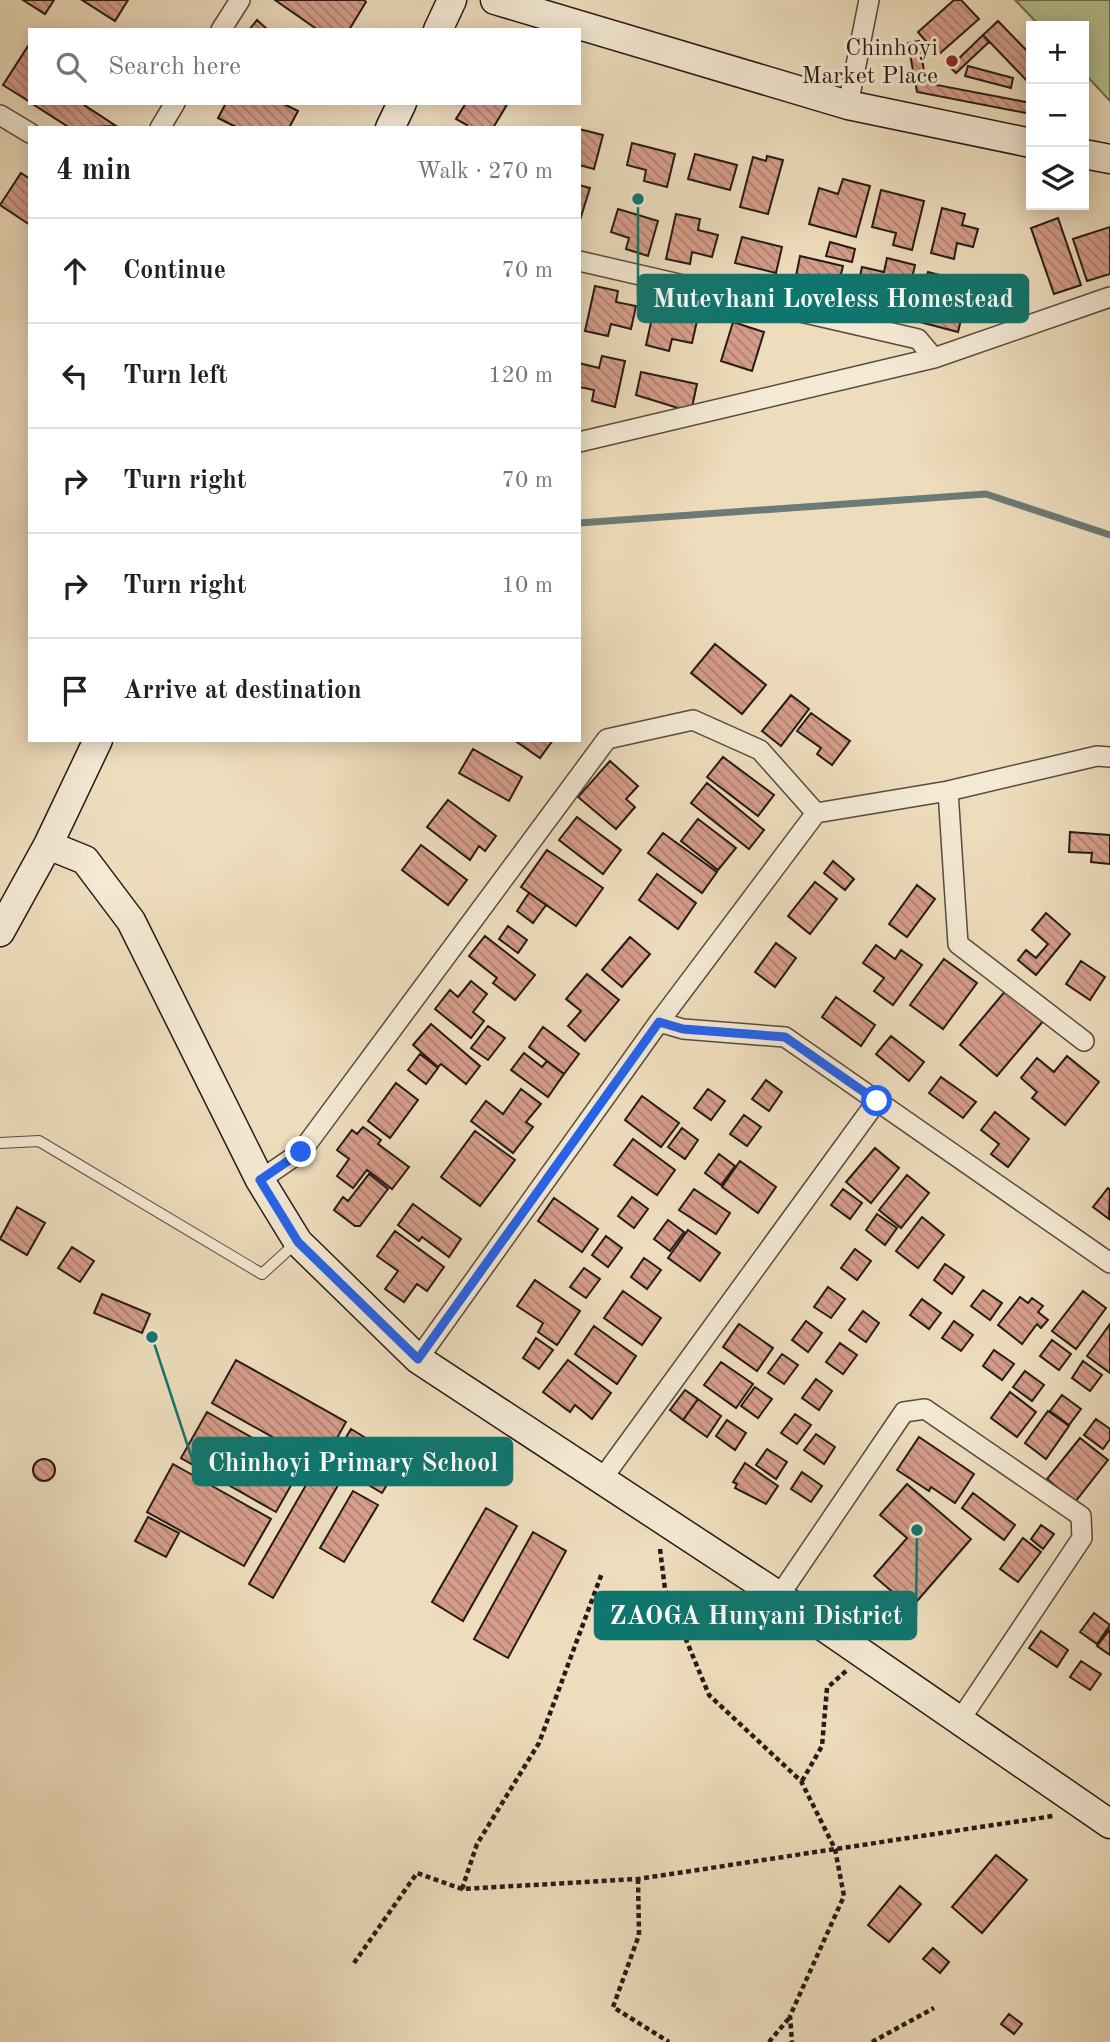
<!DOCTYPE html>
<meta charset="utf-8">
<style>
:root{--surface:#fff;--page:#f2f2f2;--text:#202124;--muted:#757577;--line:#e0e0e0}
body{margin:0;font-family:"Old Standard TT",serif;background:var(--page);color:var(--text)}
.controls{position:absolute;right:21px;top:21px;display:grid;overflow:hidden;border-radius:0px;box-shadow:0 4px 18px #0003}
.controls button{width:63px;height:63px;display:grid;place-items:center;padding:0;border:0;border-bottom:2px solid var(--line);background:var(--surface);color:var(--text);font:35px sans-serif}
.stop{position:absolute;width:21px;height:21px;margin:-16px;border:5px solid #2563eb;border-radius:50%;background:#fff}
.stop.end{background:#2563eb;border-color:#fff;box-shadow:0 2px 7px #0008}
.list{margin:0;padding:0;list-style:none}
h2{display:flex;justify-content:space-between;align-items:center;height:91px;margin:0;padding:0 28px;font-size:30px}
h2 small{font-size:23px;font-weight:400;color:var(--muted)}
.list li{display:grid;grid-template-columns:46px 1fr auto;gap:21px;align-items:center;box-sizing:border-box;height:105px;padding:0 28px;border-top:2px solid var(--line)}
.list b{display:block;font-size:26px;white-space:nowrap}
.list em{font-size:23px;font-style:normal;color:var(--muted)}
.icon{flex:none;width:38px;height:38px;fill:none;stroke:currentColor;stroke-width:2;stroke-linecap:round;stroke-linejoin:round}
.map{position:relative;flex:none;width:1110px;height:2042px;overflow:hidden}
.search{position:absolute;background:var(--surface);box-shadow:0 4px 18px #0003;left:28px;top:28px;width:553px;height:77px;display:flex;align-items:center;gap:18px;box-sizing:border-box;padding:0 24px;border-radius:0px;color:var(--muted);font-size:26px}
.panel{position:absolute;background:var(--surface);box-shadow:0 4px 18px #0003;left:28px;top:126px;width:553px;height:616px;border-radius:0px}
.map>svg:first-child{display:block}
.garden{fill:#b8c191;stroke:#6f6e54;stroke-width:2}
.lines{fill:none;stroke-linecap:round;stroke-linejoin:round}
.stream{stroke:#6c7b77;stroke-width:7}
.building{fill:url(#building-back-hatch);stroke:#261a16;stroke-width:2}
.lane-casing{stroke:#584b40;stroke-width:12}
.street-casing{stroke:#584b40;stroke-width:22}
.secondary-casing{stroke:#261a16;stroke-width:31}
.path{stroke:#261a16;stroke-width:4.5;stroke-dasharray:5 3.5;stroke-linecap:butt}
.lane{stroke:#f4e9d4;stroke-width:10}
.street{stroke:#f4e9d4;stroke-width:19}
.secondary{stroke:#f4e9d4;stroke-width:28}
.route{stroke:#2563eb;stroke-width:9}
.poi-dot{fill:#8f2418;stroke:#f4e9d4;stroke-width:2.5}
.labels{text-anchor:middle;stroke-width:6;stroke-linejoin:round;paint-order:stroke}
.poi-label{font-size:24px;fill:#261a16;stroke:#f4e9d4;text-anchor:end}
.leader{fill:none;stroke:#0f766e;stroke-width:2.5}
.callout-dot{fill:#0f766e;stroke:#f4e9d4;stroke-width:2.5}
.callout{fill:#0f766e;stroke:#0f766e;stroke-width:2.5}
.callout-label{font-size:26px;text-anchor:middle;font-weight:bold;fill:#fff}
</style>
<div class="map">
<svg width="1110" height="2042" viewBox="0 0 1110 2042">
<defs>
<pattern id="building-back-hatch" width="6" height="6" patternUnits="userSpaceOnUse" patternTransform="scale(1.75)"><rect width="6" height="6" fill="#d69d8a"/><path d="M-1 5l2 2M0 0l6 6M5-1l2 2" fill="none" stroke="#ad7f70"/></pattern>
</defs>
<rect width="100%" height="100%" fill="#eeddbd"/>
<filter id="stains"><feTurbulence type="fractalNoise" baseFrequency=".00286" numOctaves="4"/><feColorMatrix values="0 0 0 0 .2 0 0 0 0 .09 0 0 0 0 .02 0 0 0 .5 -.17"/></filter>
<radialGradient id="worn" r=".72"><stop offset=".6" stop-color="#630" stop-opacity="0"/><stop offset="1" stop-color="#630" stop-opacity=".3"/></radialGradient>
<path class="garden" d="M1015 0H1110V101L1084 73V26H1040Z"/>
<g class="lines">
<path class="stream" d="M579 523 986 494 1110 535"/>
</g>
<path class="building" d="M23 0H54L45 14Z
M82 0H128L115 21Z
M275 0H364L366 2 349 30H318Z
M954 0H961L979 19 938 55 918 32Z
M257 20 268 30H249Z
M998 21 1031 55V85L983 35Z
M983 35 989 42 956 73 950 67Z
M919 41 926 83 1031 103V114L917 92 908 43Z
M30 43V102L3 85Z
M968 66 1013 78 1011 88 965 76Z
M31 103H81L116 126 70 128Z
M226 103H282L298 111 289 128H238L218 118Z
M466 103H508L493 128H465L467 125 456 119Z
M579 129 603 135 594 169 579 165Z
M632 143 675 154 667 187 644 181 646 170 627 165Z
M695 154 737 165 730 190 688 179Z
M767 156 783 160 768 214 740 207 753 157 766 161Z
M21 173 30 179V225L0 205Z
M843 179 870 186 856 237 809 224 819 188 838 194Z
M579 185 590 188 579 223Z
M881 190 924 201 912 250 893 245 896 233 872 227Z
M942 208 965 214 962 225 978 229 973 247 957 243 954 259 931 253Z
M618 209 658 221 648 256 626 249 629 238 611 232Z
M676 214 700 219 698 230 718 235 712 257 692 252 690 264 666 259Z
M1058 218 1081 285 1054 294 1031 228Z
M1110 227V274L1087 281 1073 239Z
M742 237 782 247 776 273 735 263Z
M830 242 855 249 852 262 826 256Z
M800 256 843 266 837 290 795 281Z
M887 258 915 265 903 318 876 312 879 300 856 294 862 267 884 272Z
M928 272 970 283 958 332 916 321Z
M595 286 618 291 616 302 636 306 631 329 611 324 608 336 585 331Z
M656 300 679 305 677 316 697 321 692 343 672 339 669 351 646 345Z
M733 322 764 332 752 371 721 361Z
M602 356 625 361 615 407 592 401 594 390 579 387V363L599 368Z
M641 372 697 384 691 412 636 395Z
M715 644 766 685 742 714 691 673Z
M791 695 809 709 781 746 762 731Z
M811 713 850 741 832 765 817 754 821 748 797 731Z
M514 740H553L540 758Z
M473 749 522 777 509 801 459 773Z
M723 757 774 795 758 816 707 777Z
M610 761 638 786 626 799 635 807 616 829 578 797Z
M707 783 764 830 749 849 691 803Z
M448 800 496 836 485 851 479 846 470 860 427 827Z
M577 817 621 850 603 874 559 840Z
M698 819 736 848 718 870 681 841Z
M1070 832 1110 835V864L1091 862 1092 853 1069 852Z
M663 833 717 872 702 893 648 853Z
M421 845 467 880 448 905 402 870Z
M547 850 603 888 576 926 521 887Z
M833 861 854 879 845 890 824 873Z
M657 874 696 903 678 929 639 900Z
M815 882 837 899 810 934 788 916Z
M917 885 935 899 907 937 889 924Z
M529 893 546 905 533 923 517 911Z
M1046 913 1070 934 1036 975 1018 960 1026 950 1036 958 1048 944 1032 930Z
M508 926 527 940 518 953 499 939Z
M485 936 535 975 515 1000 493 983 497 978 469 956Z
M630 937 650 954 622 987 602 970Z
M776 943 796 958 775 987 755 972Z
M876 945 895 959 901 950 922 965 893 1005 874 991 884 978 863 963Z
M944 959 977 983 943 1029 910 1005Z
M1081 961 1105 977 1090 1000 1066 984Z
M587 974 619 1000 585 1041 568 1026 581 1011 566 999Z
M471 981 487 994 473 1012 484 1021 471 1038 435 1009 450 990 458 997Z
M1007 989 1044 1020 997 1076 960 1045Z
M836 997 875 1025 861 1046 822 1017Z
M431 1024 480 1066 466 1084 441 1064 438 1067 413 1045Z
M488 1026 505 1038 488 1060 471 1048Z
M543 1027 579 1054 564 1074 529 1047Z
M891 1036 924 1062 909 1081 876 1054Z
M524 1053 542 1067 547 1061 564 1074 548 1097 511 1070Z
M420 1054 438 1068 426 1084 408 1070Z
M1067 1056 1099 1082 1065 1125 1032 1098 1037 1092 1021 1078 1037 1058 1054 1072Z
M941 1077 976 1102 963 1118 929 1093Z
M766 1080 782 1092 769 1111 752 1099Z
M396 1083 418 1100 390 1138 368 1121Z
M521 1089 541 1104 526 1122 533 1127 513 1153 471 1121 486 1101 503 1114Z
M708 1089 725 1101 711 1120 694 1108Z
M642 1096 679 1123 661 1147 625 1120Z
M995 1112 1029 1139 1008 1167 991 1154 999 1144 981 1130Z
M744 1115 761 1127 747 1146 730 1134Z
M363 1127 381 1140 378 1144 409 1167 392 1189 367 1170 353 1188 337 1176 349 1159 337 1150 352 1130 357 1134Z
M682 1128 698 1140 685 1159 668 1147Z
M475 1131 515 1160 480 1206 441 1177Z
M633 1139 675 1170 657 1195 614 1165Z
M875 1148 899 1168 871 1203 846 1182Z
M719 1154 735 1166 721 1185 705 1173Z
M740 1161 776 1187 758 1213 722 1187Z
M369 1174 388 1189 360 1226H355L334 1210 343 1197 348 1201Z
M907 1175 929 1193 901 1228 879 1210Z
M1108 1188 1110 1190 1109 1219 1093 1207Z
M694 1189 730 1213 716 1234 679 1210Z
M843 1189 862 1203 850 1219 831 1205Z
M632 1197 648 1209 634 1228 618 1216Z
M554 1198 598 1229 582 1252 538 1221Z
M413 1204 461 1239 449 1257 422 1237 419 1241 398 1225Z
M17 1207 45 1223 27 1255 0 1239Z
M877 1214 897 1228 885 1245 866 1230Z
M922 1217 944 1235 918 1268 896 1251Z
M668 1220 684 1232 670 1251 654 1239Z
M688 1230 720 1253 700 1281 668 1258Z
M395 1231 444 1267 427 1291 417 1284 404 1302 385 1289 398 1271 377 1256Z
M606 1236 622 1248 608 1267 592 1255Z
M72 1247 94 1261 80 1282 58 1268Z
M855 1249 871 1261 857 1280 841 1268Z
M644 1258 661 1270 647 1289 631 1277Z
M945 1264 964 1277 952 1294 934 1280Z
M584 1268 600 1279 586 1298 570 1287Z
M535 1280 580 1311 557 1345 538 1332 543 1323 517 1306Z
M828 1287 845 1299 831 1318 814 1307Z
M983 1290 1002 1303 990 1320 971 1306Z
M623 1291 661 1318 642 1345 604 1318Z
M1083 1291 1106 1308 1076 1349 1052 1331Z
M102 1294 150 1314 142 1333 94 1313Z
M1020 1297 1028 1303 1032 1298 1043 1306 1038 1312 1048 1320 1041 1328 1037 1324 1022 1344 998 1325Z
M922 1299 941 1313 929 1329 910 1315Z
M863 1311 879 1323 866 1342 849 1330Z
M806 1321 822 1333 808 1352 792 1340Z
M954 1321 973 1335 961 1351 942 1338Z
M739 1324 773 1348 757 1371 723 1347Z
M1110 1324V1373L1087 1356Z
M594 1326 636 1356 617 1384 575 1354Z
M536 1338 553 1350 539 1369 523 1358Z
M1052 1340 1071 1354 1059 1370 1040 1356Z
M840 1343 857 1355 843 1374 826 1362Z
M994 1350 1014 1364 1002 1380 983 1366Z
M782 1354 798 1365 784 1384 768 1373Z
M236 1360 346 1422 322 1465 212 1403Z
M568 1360 611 1393 592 1419 575 1405 570 1412 543 1392Z
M1083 1361 1102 1375 1090 1391 1072 1378Z
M721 1362 753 1384 736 1408 704 1385Z
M1025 1371 1044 1385 1032 1401 1013 1387Z
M816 1379 832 1391 819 1410 802 1398Z
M755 1387 772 1399 758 1418 741 1406Z
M685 1390 698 1399 683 1420 670 1410Z
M1010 1392 1036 1412 1017 1437 991 1418Z
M1062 1395 1081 1409 1069 1425 1050 1411Z
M698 1399 721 1416 707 1437 683 1420Z
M1048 1411 1069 1426 1046 1459 1025 1443Z
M207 1412 302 1466 276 1512 181 1458Z
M795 1414 811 1425 797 1444 781 1433Z
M1096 1419 1110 1429V1439L1103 1449 1084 1435Z
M727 1420 746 1433 735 1450 716 1436Z
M351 1429 402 1460 382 1493 331 1463Z
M816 1434 835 1447 824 1464 804 1450Z
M919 1437 974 1474 955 1503 931 1487 929 1491 897 1470Z
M1080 1438 1108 1460 1075 1502 1047 1479Z
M767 1449 787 1462 776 1479 756 1465Z
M33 1470a11 11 0 1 1 22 0a11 11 0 1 1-22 0Z
M745 1463 778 1486 766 1504 735 1488 737 1484 733 1482Z
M173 1464 271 1519 244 1566 147 1512Z
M317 1466 341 1480 273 1598 249 1584Z
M802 1472 822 1486 811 1502 791 1489Z
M907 1484 971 1539 911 1608 874 1576 907 1538 880 1515Z
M353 1491 378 1505 344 1562 320 1548Z
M973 1493 1015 1525 1004 1540 962 1508Z
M486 1508 517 1526 463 1621 432 1602Z
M148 1517 179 1533 166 1557 135 1541Z
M1041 1525 1054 1534 1043 1549 1031 1539Z
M533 1532 566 1551 508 1658 474 1639Z
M1023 1538 1041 1552 1018 1582 1000 1569Z
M1094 1613 1110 1625 1097 1644 1080 1632Z
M1110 1629V1655L1097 1646Z
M1041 1631 1068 1650 1057 1667 1029 1648Z
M1081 1661 1101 1674 1090 1690 1070 1677Z
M996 1855 1027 1880 982 1933 952 1907Z
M900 1886 921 1904 889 1942 868 1925Z
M933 1948 949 1962 940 1973 923 1959Z
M1009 2014 1022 2024 1014 2034 1001 2024Z"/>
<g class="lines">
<defs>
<path id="lane" d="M0 1143 39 1141 262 1274 297 1242"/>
<path id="street" d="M221 30 240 0
M848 105 869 0
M0 115 30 133
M160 128 175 103
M579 261 918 339 934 358
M579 442 934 358 1110 297
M948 791 958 944 1084 1041
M659 1022 683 1029 785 1037 1110 1263
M260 1180 301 1152 607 739 693 720 760 750 816 813
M418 1359 659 1022 816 813 948 791 1097 756 1110 757
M602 1479 877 1101
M779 1596 904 1412 925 1409 1081 1516 1082 1538 960 1720"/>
<path id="secondary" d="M495 0 848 105 1031 143
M438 30 452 0
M390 128 402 103
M1084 154 1110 159
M48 845 85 860 131 921 260 1180 298 1242 418 1359 779 1596 1110 1824
M0 932 48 845 98 740"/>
</defs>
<use href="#lane" class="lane-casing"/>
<use href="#street" class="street-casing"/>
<use href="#secondary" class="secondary-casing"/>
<path class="path" d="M660 1549 665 1589 709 1695 801 1781 835 1849 844 1896 790 2016 792 2042
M802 1781 822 1746 827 1688 846 1671
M638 1879 639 1935 613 2007 669 2042
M462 1889 477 1844 539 1743 602 1573
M354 1963 417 1873 462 1889 638 1879 1053 1816
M769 2042 790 2017
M872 2042 934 2008"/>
<use href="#lane" class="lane"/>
<use href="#street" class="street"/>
<use href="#secondary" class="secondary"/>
</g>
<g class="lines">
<path class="route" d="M301 1152 260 1180 298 1242 418 1359 659 1022 683 1029 785 1037 877 1101"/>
</g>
<circle class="poi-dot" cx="952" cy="61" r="7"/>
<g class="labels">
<g class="poi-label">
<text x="938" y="55">Chinhoyi<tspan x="938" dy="28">Market Place</tspan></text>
</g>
</g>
<path class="leader" d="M638 199L638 298M152 1337L193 1462M917 1530L916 1615"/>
<g class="callout-dot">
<circle cx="638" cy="199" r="7"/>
<circle cx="152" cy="1337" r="7"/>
<circle cx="917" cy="1530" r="7"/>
</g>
<g class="callout">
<rect x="638" y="275" width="390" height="47" rx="7"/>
<rect x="193" y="1438" width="319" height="47" rx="7"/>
<rect x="595" y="1592" width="321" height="47" rx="7"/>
</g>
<g class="callout-label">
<text x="833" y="307">Mutevhani Loveless Homestead</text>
<text x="353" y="1471">Chinhoyi Primary School</text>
<text x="756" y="1624">ZAOGA Hunyani District</text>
</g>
<rect width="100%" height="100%" filter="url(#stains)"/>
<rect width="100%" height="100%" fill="url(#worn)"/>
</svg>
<div class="controls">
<button>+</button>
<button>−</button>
<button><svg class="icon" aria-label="layers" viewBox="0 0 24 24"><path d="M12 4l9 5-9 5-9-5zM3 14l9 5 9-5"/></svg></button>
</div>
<div class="stop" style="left:877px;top:1101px"></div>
<div class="stop end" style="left:301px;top:1152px"></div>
<div class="search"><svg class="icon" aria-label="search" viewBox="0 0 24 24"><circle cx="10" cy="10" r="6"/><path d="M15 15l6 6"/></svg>Search here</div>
<section class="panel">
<h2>4 min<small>Walk · 270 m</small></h2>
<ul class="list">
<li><svg class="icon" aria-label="ahead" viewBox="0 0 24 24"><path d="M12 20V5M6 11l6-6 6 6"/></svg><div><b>Continue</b></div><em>70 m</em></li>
<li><svg class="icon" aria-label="left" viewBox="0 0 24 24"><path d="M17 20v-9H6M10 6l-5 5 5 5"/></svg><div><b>Turn left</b></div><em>120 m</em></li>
<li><svg class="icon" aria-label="right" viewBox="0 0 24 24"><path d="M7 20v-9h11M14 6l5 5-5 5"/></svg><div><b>Turn right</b></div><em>70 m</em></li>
<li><svg class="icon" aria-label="right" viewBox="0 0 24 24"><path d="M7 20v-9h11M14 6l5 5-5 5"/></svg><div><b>Turn right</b></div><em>10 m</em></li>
<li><svg class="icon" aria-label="arrive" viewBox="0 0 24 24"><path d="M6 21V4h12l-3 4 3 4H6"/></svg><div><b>Arrive at destination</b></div></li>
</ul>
</section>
</div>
